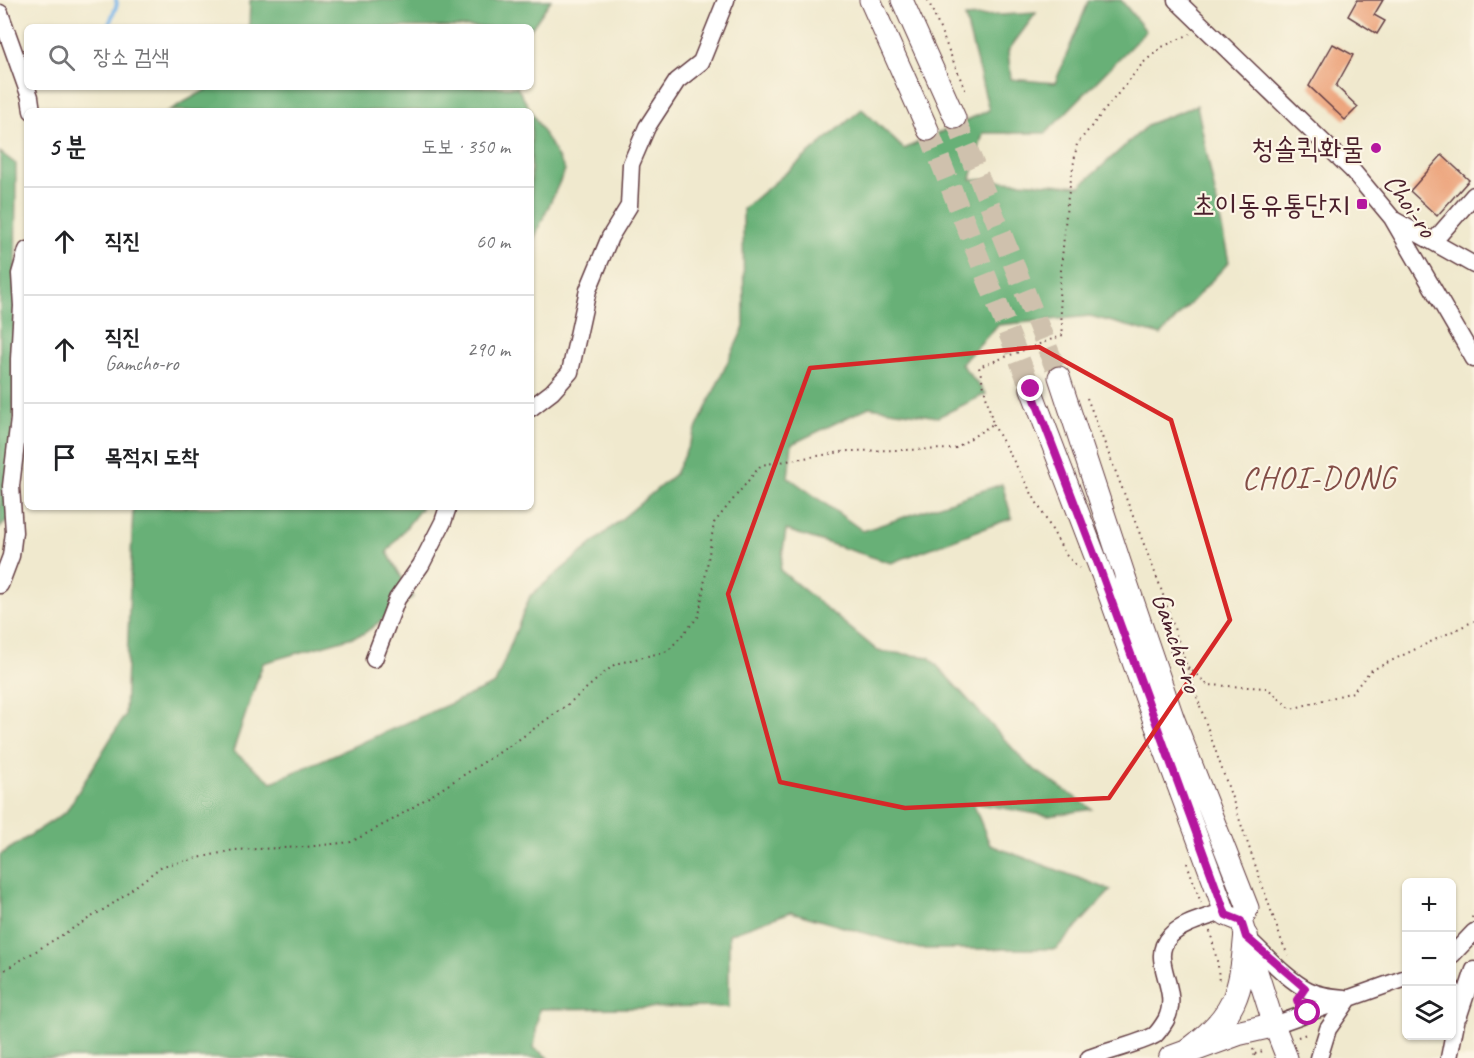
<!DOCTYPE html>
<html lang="ko">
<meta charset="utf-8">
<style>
:root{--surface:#fff;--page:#f6f6f6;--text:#202124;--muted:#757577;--line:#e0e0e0}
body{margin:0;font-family:Caveat,"Poor Story",sans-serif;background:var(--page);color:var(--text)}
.controls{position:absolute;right:18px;bottom:18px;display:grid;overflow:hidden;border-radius:9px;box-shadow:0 2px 4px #0004}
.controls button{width:54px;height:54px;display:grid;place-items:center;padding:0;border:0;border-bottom:2px solid var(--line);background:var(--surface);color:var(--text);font:30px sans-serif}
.stop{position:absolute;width:18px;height:18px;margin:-14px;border:4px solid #b5179e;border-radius:50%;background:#fff}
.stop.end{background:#b5179e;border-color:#fff;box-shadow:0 2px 6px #0008}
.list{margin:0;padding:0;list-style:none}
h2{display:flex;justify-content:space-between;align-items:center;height:78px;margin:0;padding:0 24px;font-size:26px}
h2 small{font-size:20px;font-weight:400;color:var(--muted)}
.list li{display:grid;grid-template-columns:39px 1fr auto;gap:18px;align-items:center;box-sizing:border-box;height:108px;padding:0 24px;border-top:2px solid var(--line)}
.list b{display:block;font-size:22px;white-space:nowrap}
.list p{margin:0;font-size:20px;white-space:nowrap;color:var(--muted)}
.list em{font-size:20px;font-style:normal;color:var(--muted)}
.icon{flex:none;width:33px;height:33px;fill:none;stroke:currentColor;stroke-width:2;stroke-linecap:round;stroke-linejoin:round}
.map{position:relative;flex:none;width:1474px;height:1058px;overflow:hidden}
.search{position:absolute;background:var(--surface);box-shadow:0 2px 4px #0004;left:24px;top:24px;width:510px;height:66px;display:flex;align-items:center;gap:15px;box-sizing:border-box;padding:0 21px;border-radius:9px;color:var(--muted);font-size:22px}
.panel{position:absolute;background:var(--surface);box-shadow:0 2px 4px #0004;left:24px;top:108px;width:510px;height:402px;border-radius:9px}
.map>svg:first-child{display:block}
.forest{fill:#68b077;stroke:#596851;stroke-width:1.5}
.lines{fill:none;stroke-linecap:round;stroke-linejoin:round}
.stream{stroke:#76b4e9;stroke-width:4}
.building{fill:#eca279}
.major-tunnel{stroke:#cfc1ad;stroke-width:21;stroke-dasharray:21 10;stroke-linecap:butt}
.minor-casing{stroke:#633d43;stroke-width:19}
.major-casing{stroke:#633d43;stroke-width:23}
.highway-casing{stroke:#633d43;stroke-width:26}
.path{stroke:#633d43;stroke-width:2;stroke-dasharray:1.5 4.5;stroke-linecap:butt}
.minor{stroke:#fff;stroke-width:16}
.major{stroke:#fff;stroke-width:21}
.highway{stroke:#fff;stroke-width:24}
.major-bridge-casing{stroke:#633d43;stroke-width:23;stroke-linecap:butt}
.path-bridge{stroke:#633d43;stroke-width:2;stroke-dasharray:1.5 4.5;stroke-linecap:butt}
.major-bridge{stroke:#fff;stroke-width:21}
.route{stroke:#b5179e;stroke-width:8}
.marked{fill:none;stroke:#d62828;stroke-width:4.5;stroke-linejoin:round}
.poi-dot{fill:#b5179e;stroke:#fcf5e5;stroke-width:2}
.labels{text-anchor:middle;stroke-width:4.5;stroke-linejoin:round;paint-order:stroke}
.poi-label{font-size:28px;fill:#4a1f2b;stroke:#fcf5e5;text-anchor:end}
.street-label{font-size:28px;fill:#4a1f2b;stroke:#fcf5e5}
.quarter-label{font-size:32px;letter-spacing:1.5px;fill:#834d46;stroke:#fcf5e5}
</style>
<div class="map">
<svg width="1474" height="1058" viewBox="0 0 1474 1058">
<rect width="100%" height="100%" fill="#fcf5e5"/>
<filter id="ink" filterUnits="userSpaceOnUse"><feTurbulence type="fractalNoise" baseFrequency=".0167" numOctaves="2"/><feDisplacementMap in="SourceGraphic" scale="12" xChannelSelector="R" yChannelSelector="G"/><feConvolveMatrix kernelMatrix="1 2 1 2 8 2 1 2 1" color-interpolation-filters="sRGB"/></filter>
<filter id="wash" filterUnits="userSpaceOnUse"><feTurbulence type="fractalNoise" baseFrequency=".008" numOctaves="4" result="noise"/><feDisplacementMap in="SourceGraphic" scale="24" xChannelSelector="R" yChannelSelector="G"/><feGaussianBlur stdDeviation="1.35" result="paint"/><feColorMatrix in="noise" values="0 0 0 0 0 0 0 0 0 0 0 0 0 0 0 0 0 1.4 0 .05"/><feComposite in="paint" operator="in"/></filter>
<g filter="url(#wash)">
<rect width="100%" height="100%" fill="#f0e9ce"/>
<path class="forest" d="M250 0H551L531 29V27H249Z
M1089 0H1121L1146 31 1046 133H983L971 179 1080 186 1149 124 1197 105 1229 262 1161 335 1090 316 998 325 961 364 986 394 938 417 869 407 792 444 788 477 863 531 1002 484 1012 518 891 563 786 530 780 570 878 651 929 657 1028 765 1092 809 1049 816 973 803 990 845 1111 890 1056 949H920L791 912 729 934V1007L539 1009 534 1048 549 1058H0V855L66 812 125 715 133 507H422L387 552 413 597 363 634 263 663 233 751 272 782 495 684 530 596 675 474 744 327 743 209 862 109 904 149 989 110 965 17 1036 13 1008 51 1011 79 1055 83Z
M211 87H517L531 111H168Z
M531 111 565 170 531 245Z
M0 152 16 164 14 431 8 519 0 528Z"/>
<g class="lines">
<path class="stream" d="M108 27 117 4 116 0"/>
</g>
<g id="blocks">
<path class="building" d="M1357 0H1383L1374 15 1385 21 1377 34 1348 16Z
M1333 44 1353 55 1336 86 1358 107 1345 120 1309 86Z
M1442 155 1469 180 1437 216 1410 191Z"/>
</g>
</g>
<g filter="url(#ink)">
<use href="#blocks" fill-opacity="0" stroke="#633d43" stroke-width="1.5"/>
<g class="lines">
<path class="major-tunnel" d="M955 118 1059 377
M928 130 1031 389"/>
<defs>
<path id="minor" d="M1176 0 1352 170 1392 218 1474 359
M0 13 30 97 32 111
M1394 220 1474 265
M1433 242 1474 195
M531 408 552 392 570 372 588 290 610 237 629 206 631 164 647 127 677 81 701 62 726 0
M0 585 11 556 14 532 11 486 19 419V359L22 306 20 274 27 250
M374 659 397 599 421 565 443 522 448 507
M1246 937C1265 954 1285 978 1308 990 1320 996 1333 997 1345 998
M1452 955 1474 932
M1459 1015 1474 970
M1274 1025 1406 978
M1089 1058C1105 1052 1144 1042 1155 1035 1159 1031 1163 1025 1166 1020 1182 988 1147 960 1170 936 1182 923 1207 918 1224 911
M1319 1058 1328 1029 1349 999
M1449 1058 1458 1012 1452 988"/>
<path id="major" d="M870 0 928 130
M902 0 955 118
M1059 377 1125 577
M1031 389 1101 572
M1173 717 1248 908 1241 921 1274 1025 1287 1058
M1155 724 1226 915 1241 921"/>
<path id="highway" d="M1187 1052C1235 1016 1241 995 1246 937
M1171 1058 1239 1033 1274 1025"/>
</defs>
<use href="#minor" class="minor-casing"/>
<use href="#major" class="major-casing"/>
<use href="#highway" class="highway-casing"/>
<path class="path" d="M928 0 966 92
M1087 398 1159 583
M993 424 1066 555 1079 568
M1170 651 1208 685 1267 688 1291 709 1353 692 1370 671 1474 621
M1200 706 1282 942 1288 955
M1187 863 1201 903
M1472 918 1474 912
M1210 931 1218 965 1219 984
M0 973 111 905 162 866 234 850 305 847 351 842 394 819 511 745 567 705 615 664 668 651 699 616 714 523 761 465 848 451 954 449 993 424 979 367 1063 335 1059 292 1067 203 1077 144 1143 63 1162 47 1190 34
M1298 1037 1309 1033
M1253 1049 1255 1054 1253 1058
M1255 1054 1265 1050"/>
<use href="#minor" class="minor"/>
<use href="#major" class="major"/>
<use href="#highway" class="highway"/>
<defs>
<path id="major-bridge" d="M1101 572 1155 724
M1125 577 1173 717"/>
</defs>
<use href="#major-bridge" class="major-bridge-casing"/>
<path class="path-bridge" d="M1159 583 1200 706"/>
<use href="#major-bridge" class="major-bridge"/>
</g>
</g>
<g class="lines" filter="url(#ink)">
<path class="route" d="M1031 389 1101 572 1226 915 1241 921 1246 937 1305 988 1297 1000 1303 1015 1308 1013"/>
</g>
<path class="marked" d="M1039 347 1171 420 1230 620 1109 798 905 808 780 782 728 594 810 368Z"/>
<g class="poi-dot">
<circle cx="1376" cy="148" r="6"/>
<rect x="1356" y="198" width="12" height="12" rx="3"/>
</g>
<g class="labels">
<g class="poi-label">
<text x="1364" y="158">청솔퀵화물</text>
<text x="1350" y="214">초이동유통단지</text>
</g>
<g class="street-label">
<text transform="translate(1411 205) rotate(55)" y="10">Choi-ro</text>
<text transform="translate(1178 642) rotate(71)" y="10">Gamcho-ro</text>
</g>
<g class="quarter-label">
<text x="1319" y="488">CHOI-DONG</text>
</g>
</g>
</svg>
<div class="controls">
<button>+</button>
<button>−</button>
<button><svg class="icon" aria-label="layers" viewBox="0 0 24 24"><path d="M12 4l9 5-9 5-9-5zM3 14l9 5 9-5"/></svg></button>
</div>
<div class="stop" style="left:1308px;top:1013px"></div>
<div class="stop end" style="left:1031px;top:389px"></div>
<div class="search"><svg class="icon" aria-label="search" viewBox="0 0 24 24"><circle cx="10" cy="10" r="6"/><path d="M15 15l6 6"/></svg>장소 검색</div>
<section class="panel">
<h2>5 분<small>도보 · 350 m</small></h2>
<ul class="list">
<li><svg class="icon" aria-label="ahead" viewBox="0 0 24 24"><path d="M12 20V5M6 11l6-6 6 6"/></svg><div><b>직진</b></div><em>60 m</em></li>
<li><svg class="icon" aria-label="ahead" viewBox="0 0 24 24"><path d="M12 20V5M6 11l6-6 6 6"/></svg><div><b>직진</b><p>Gamcho-ro</p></div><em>290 m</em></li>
<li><svg class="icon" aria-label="arrive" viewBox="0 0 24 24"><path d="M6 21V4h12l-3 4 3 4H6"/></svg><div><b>목적지 도착</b></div></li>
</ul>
</section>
</div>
